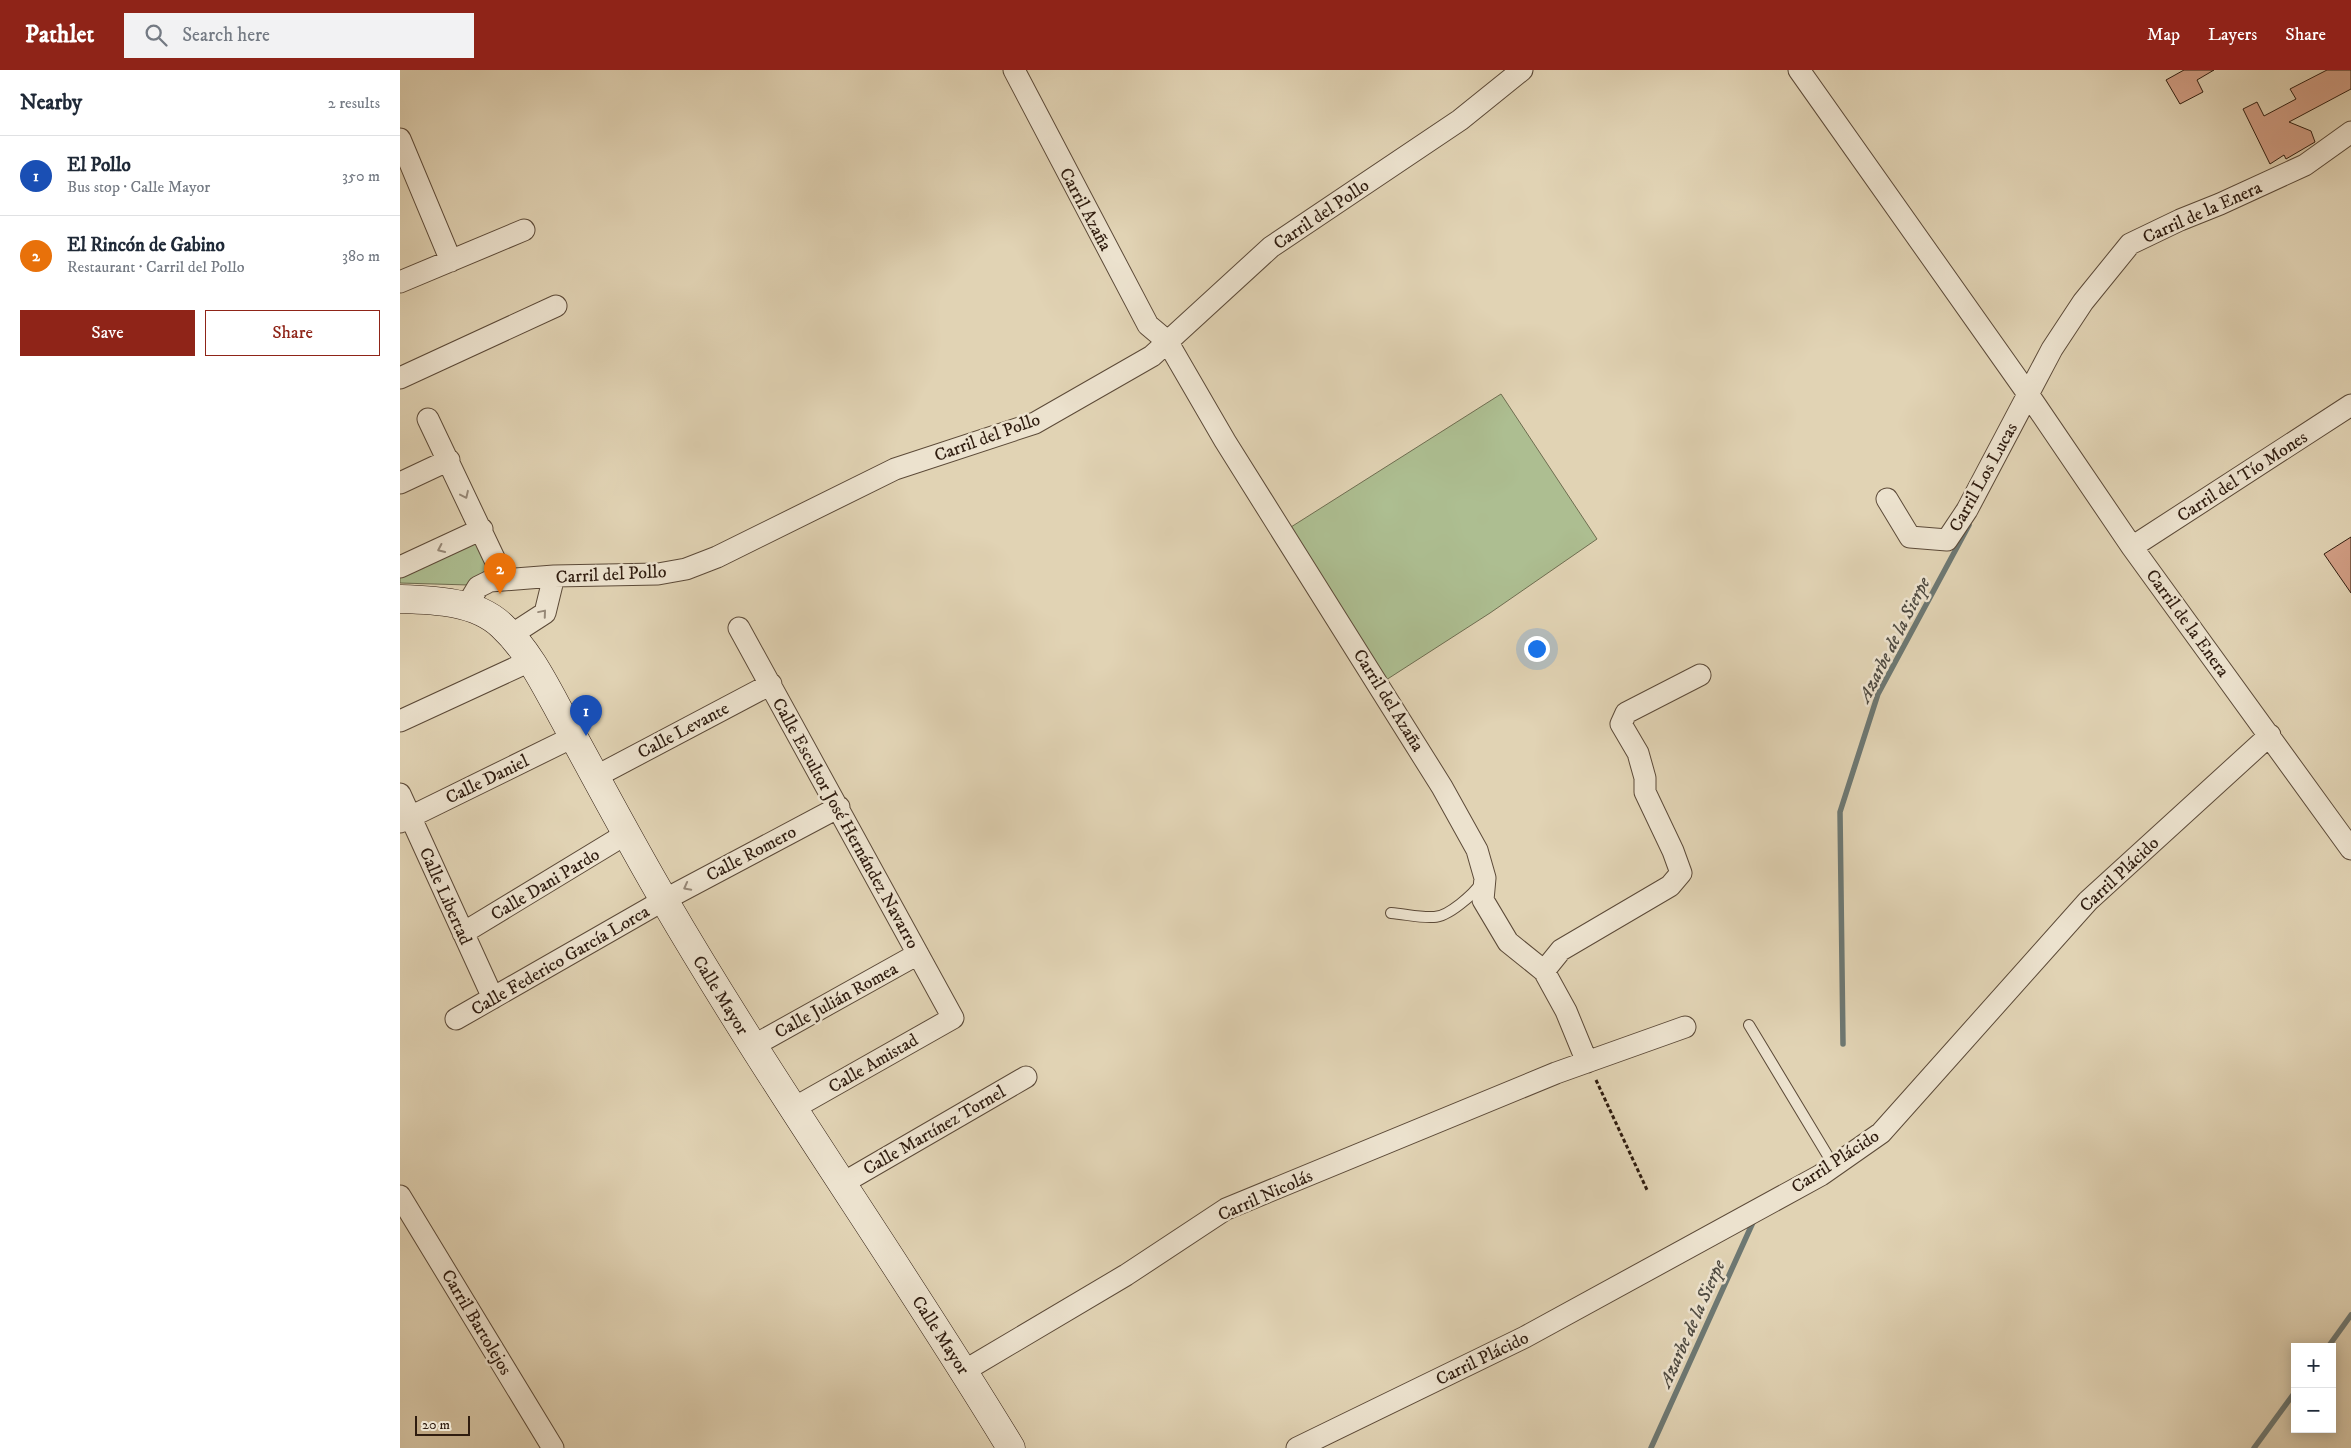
<!DOCTYPE html>
<meta charset="utf-8">
<style>
:root{--surface:#fff;--page:#f2f2f3;--text:#1f2937;--muted:#747a83;--line:#e0e1e3;--accent:#8f2418}
body{margin:0;font-family:"IM FELL DW Pica",serif;background:var(--page);color:var(--text)}
.controls{position:absolute;right:15px;bottom:15px;display:grid;overflow:hidden;border-radius:0px;box-shadow:0 2px 12px #0003}
.controls button{width:45px;height:45px;display:grid;place-items:center;padding:0;border:0;border-bottom:1px solid var(--line);background:var(--surface);color:var(--text);font:25px sans-serif}
.scale{position:absolute;left:15px;bottom:12px;width:55px;box-sizing:border-box;padding-left:5px;border:2px solid #2f1c0f;border-top:0;font-size:14px;line-height:18px;white-space:nowrap;color:#2f1c0f;-webkit-text-stroke:4px #ece2ce;paint-order:stroke}
.you{position:absolute;left:1136px;top:578px;width:18px;height:18px;margin:-12px;border:4px solid #fff;border-radius:50%;background:#1a73e8;box-shadow:0 0 0 8px #1a73e833}
.badge{display:grid;place-items:center;width:32px;height:32px;border-radius:50%;background:var(--accent);color:#fff;font-size:16px;font-weight:700}
.pin{position:absolute;translate:-50% -41px;filter:drop-shadow(0 1px 2px #0008)}
.pin::after{content:'';position:absolute;top:26px;width:18px;height:15px;background:inherit;clip-path:polygon(0 0,100% 0,50% 100%)}
.list{margin:0;padding:0;list-style:none}
h2{display:flex;justify-content:space-between;align-items:center;height:65px;margin:0;padding:0 20px;font-size:21px}
h2 small{font-size:16px;font-weight:400;color:var(--muted)}
.list li{display:grid;grid-template-columns:32px 1fr auto;gap:15px;align-items:center;box-sizing:border-box;height:80px;padding:0 20px;border-top:1px solid var(--line)}
.list b{display:block;font-size:19px;white-space:nowrap}
.list p{margin:0;font-size:16px;white-space:nowrap;color:var(--muted)}
.list em{font-size:16px;font-style:normal;color:var(--muted)}
.actions{display:flex;gap:10px;padding:15px 20px}
.actions a{flex:1;padding:11px 0;border:1px solid var(--accent);border-radius:0px;text-align:center;font-size:18px;color:var(--accent)}
.actions .main{background:var(--accent);color:#fff}
.icon{flex:none;width:28px;height:28px;fill:none;stroke:currentColor;stroke-width:2;stroke-linecap:round;stroke-linejoin:round}
.map{position:relative;flex:none;width:1951px;height:1378px;overflow:hidden}
header{display:flex;align-items:center;gap:30px;box-sizing:border-box;height:70px;padding:0 25px;background:var(--accent);color:#fff}
header strong{font-size:24px}
nav{display:flex;gap:28px;margin-inline-start:auto;font-size:18px}
.search{width:350px;height:45px;background:var(--page);display:flex;align-items:center;gap:12px;box-sizing:border-box;padding:0 18px;border-radius:0px;color:var(--muted);font-size:19px}
main{display:flex}
aside{flex:1;background:var(--surface)}
.map>svg:first-child{display:block}
.green{fill:#adbe91;stroke:#6e6d50}
.lines{fill:none;stroke-linecap:round;stroke-linejoin:round}
.stream{stroke:#6d7873;stroke-width:5.5}
.building{fill:#d39f86;stroke:#2f1c0f}
.lane-casing{stroke:#5c4a38;stroke-width:12}
.street-casing{stroke:#5c4a38;stroke-width:23}
.secondary-casing{stroke:#2f1c0f;stroke-width:29}
.path{stroke:#2f1c0f;stroke-width:3;stroke-dasharray:4 2.5;stroke-linecap:butt}
.lane{stroke:#ece2ce;stroke-width:10}
.street{stroke:#ece2ce;stroke-width:21}
.secondary{stroke:#ece2ce;stroke-width:28}
.oneway{stroke:#978978}
.labels{text-anchor:middle;stroke-width:5;stroke-linejoin:round;paint-order:stroke}
.street-label{font-size:18px;fill:#2f1c0f;stroke:#ece2ce}
.water-label{font-size:19px;font-style:italic;fill:#4e4a41;stroke:#ece2ce}
</style>
<header>
<strong>Pathlet</strong>
<div class="search"><svg class="icon" aria-label="search" viewBox="0 0 24 24"><circle cx="10" cy="10" r="6"/><path d="M15 15l6 6"/></svg>Search here</div>
<nav><a>Map</a><a>Layers</a><a>Share</a></nav>
</header>
<main>
<aside>
<h2>Nearby<small>2 results</small></h2>
<ul class="list">
<li><span class="badge" style="background:#1a4fb4">1</span><div><b>El Pollo</b><p>Bus stop · Calle Mayor</p></div><em>350 m</em></li>
<li><span class="badge" style="background:#e8710a">2</span><div><b>El Rincón de Gabino</b><p>Restaurant · Carril del Pollo</p></div><em>380 m</em></li>
</ul>
<div class="actions"><a class="main">Save</a><a>Share</a></div>
</aside>
<div class="map">
<svg width="1951" height="1378" viewBox="0 0 1951 1378">
<rect width="100%" height="100%" fill="#e1d3b4"/>
<filter id="stains"><feTurbulence type="fractalNoise" baseFrequency=".004" numOctaves="4"/><feColorMatrix values="0 0 0 0 .2 0 0 0 0 .09 0 0 0 0 .02 0 0 0 .5 -.17"/></filter>
<radialGradient id="worn" r=".72"><stop offset=".6" stop-color="#630" stop-opacity="0"/><stop offset="1" stop-color="#630" stop-opacity=".3"/></radialGradient>
<path class="green" d="M1101 324 1197 469 1090 543 986 610 891 457Z
M73 467 90 503 69 515 0 513V502Z"/>
<g class="lines">
<path class="stream" d="M1443 974 1440 742 1478 624 1569 455
M1928 1277 1951 1245
M1251 1378 1354 1150
M1854 1378 1895 1322"/>
</g>
<path class="building" d="M1784 0H1814L1797 10 1803 22 1780 34 1766 10Z
M1927 0H1951V19L1889 52 1911 61 1915 72 1886 89 1884 85 1870 94 1843 39 1857 32 1864 46 1896 29 1890 19Z
M1951 467V523L1924 484Z"/>
<g class="lines">
<defs>
<path id="lane" d="M991 843C1005 844 1020 848 1034 847 1048 847 1074 824 1081 813
M1349 955 1434 1096"/>
<path id="street" d="M614 0 748 255 767 271 825 371 1042 717 1077 780 1085 808 1083 830 1108 872 1144 901 1166 941 1187 992
M1399 0 1628 324 1732 477 1951 779
M0 69 51 191
M0 212 124 160
M0 308 156 236
M28 349 104 509
M0 413 49 390
M1487 429 1510 467 1547 470 1567 440 1652 279 1683 232 1730 174 1780 150 1820 134 1905 95 1951 62
M1732 477 1951 335
M0 497 82 459
M66 537 78 517 90 511 154 506 258 504 286 499 317 487 495 399 635 353 752 286 871 177 1060 50 1122 0
M339 558 553 948 394 1038
M111 565 145 543 154 506
M0 651 130 591
M195 707 371 614
M0 724 93 928
M0 752 173 667
M63 863 226 764
M1144 901 1161 880 1270 816 1281 803 1273 781 1245 722V708L1238 683 1221 654 1226 643 1300 605
M56 949 264 830 439 737
M353 976 518 884
M443 1113 626 1007
M0 1126 153 1378
M564 1301 726 1205 826 1139 1156 1003 1285 957
M897 1378 1125 1267 1421 1105 1481 1063 1688 831 1870 665"/>
<path id="secondary" d="M0 529C34 530 76 531 102 556 131 583 148 621 167 655 199 713 230 772 264 830 373 1017 499 1193 611 1378"/>
</defs>
<use href="#lane" class="lane-casing"/>
<use href="#street" class="street-casing"/>
<use href="#secondary" class="secondary-casing"/>
<path class="path" d="M1196 1010 1248 1122"/>
<use href="#lane" class="lane"/>
<use href="#street" class="street"/>
<use href="#secondary" class="secondary"/>
</g>
<defs><path id="oneway-chevron" d="M-2-3.5L2.5 0L-2 3.5" fill="none" stroke-width="1.6" stroke-linecap="round" stroke-linejoin="round" transform="scale(1.25)"/></defs>
<g class="oneway">
<use href="#oneway-chevron" transform="translate(65 425) rotate(65)"/>
<use href="#oneway-chevron" transform="translate(41 479) rotate(155)"/>
<use href="#oneway-chevron" transform="translate(143 543) rotate(-50)"/>
<use href="#oneway-chevron" transform="translate(287 817) rotate(152)"/>
</g>
<g class="labels">
<g class="street-label">
<text transform="translate(686 139) rotate(62)" y="6">Carril Azaña</text>
<text transform="translate(1802 142) rotate(-24)" y="6">Carril de la Enera</text>
<text transform="translate(921 144) rotate(-34)" y="6">Carril del Pollo</text>
<text transform="translate(587 367) rotate(-20)" y="6">Carril del Pollo</text>
<text transform="translate(1842 406) rotate(-33)" y="6">Carril del Tío Mones</text>
<text transform="translate(1583 407) rotate(-61)" y="6">Carril Los Lucas</text>
<text transform="translate(211 504) rotate(-3)" y="6">Carril del Pollo</text>
<text transform="translate(1788 553) rotate(54)" y="6">Carril de la Enera</text>
<text transform="translate(989 630) rotate(58)" y="6">Carril del Azaña</text>
<text transform="translate(283 660) rotate(-28)" y="6">Calle Levante</text>
<text transform="translate(87 709) rotate(-26)" y="6">Calle Daniel</text>
<text transform="translate(446 753) rotate(61)" y="6">Calle Escultor José Hernández Navarro</text>
<text transform="translate(351 783) rotate(-28)" y="6">Calle Romero</text>
<text transform="translate(1719 804) rotate(-43)" y="6">Carril Plácido</text>
<text transform="translate(145 814) rotate(-31)" y="6">Calle Dani Pardo</text>
<text transform="translate(46 826) rotate(66)" y="6">Calle Libertad</text>
<text transform="translate(160 890) rotate(-30)" y="6">Calle Federico García Lorca</text>
<text transform="translate(321 925) rotate(58)" y="6">Calle Mayor</text>
<text transform="translate(436 930) rotate(-29)" y="6">Calle Julián Romea</text>
<text transform="translate(473 993) rotate(-30)" y="6">Calle Amistad</text>
<text transform="translate(534 1060) rotate(-30)" y="6">Calle Martínez Tornel</text>
<text transform="translate(1435 1091) rotate(-33)" y="6">Carril Plácido</text>
<text transform="translate(865 1125) rotate(-24)" y="6">Carril Nicolás</text>
<text transform="translate(77 1252) rotate(59)" y="6">Carril Bartolejos</text>
<text transform="translate(541 1265) rotate(57)" y="6">Calle Mayor</text>
<text transform="translate(1082 1288) rotate(-26)" y="6">Carril Plácido</text>
</g>
<g class="water-label">
<text transform="translate(1493 569) rotate(-63)" y="7">Azarbe de la Sierpe</text>
<text transform="translate(1291 1253) rotate(-66)" y="7">Azarbe de la Sierpe</text>
</g>
</g>
<rect width="100%" height="100%" filter="url(#stains)"/>
<rect width="100%" height="100%" fill="url(#worn)"/>
</svg>
<div class="controls">
<button>+</button>
<button>−</button>
</div>
<div class="scale">20 m</div>
<div class="you"></div>
<div class="pin badge" style="left:186px;top:666px;background:#1a4fb4">1</div>
<div class="pin badge" style="left:100px;top:524px;background:#e8710a">2</div>
</div>
</main>
